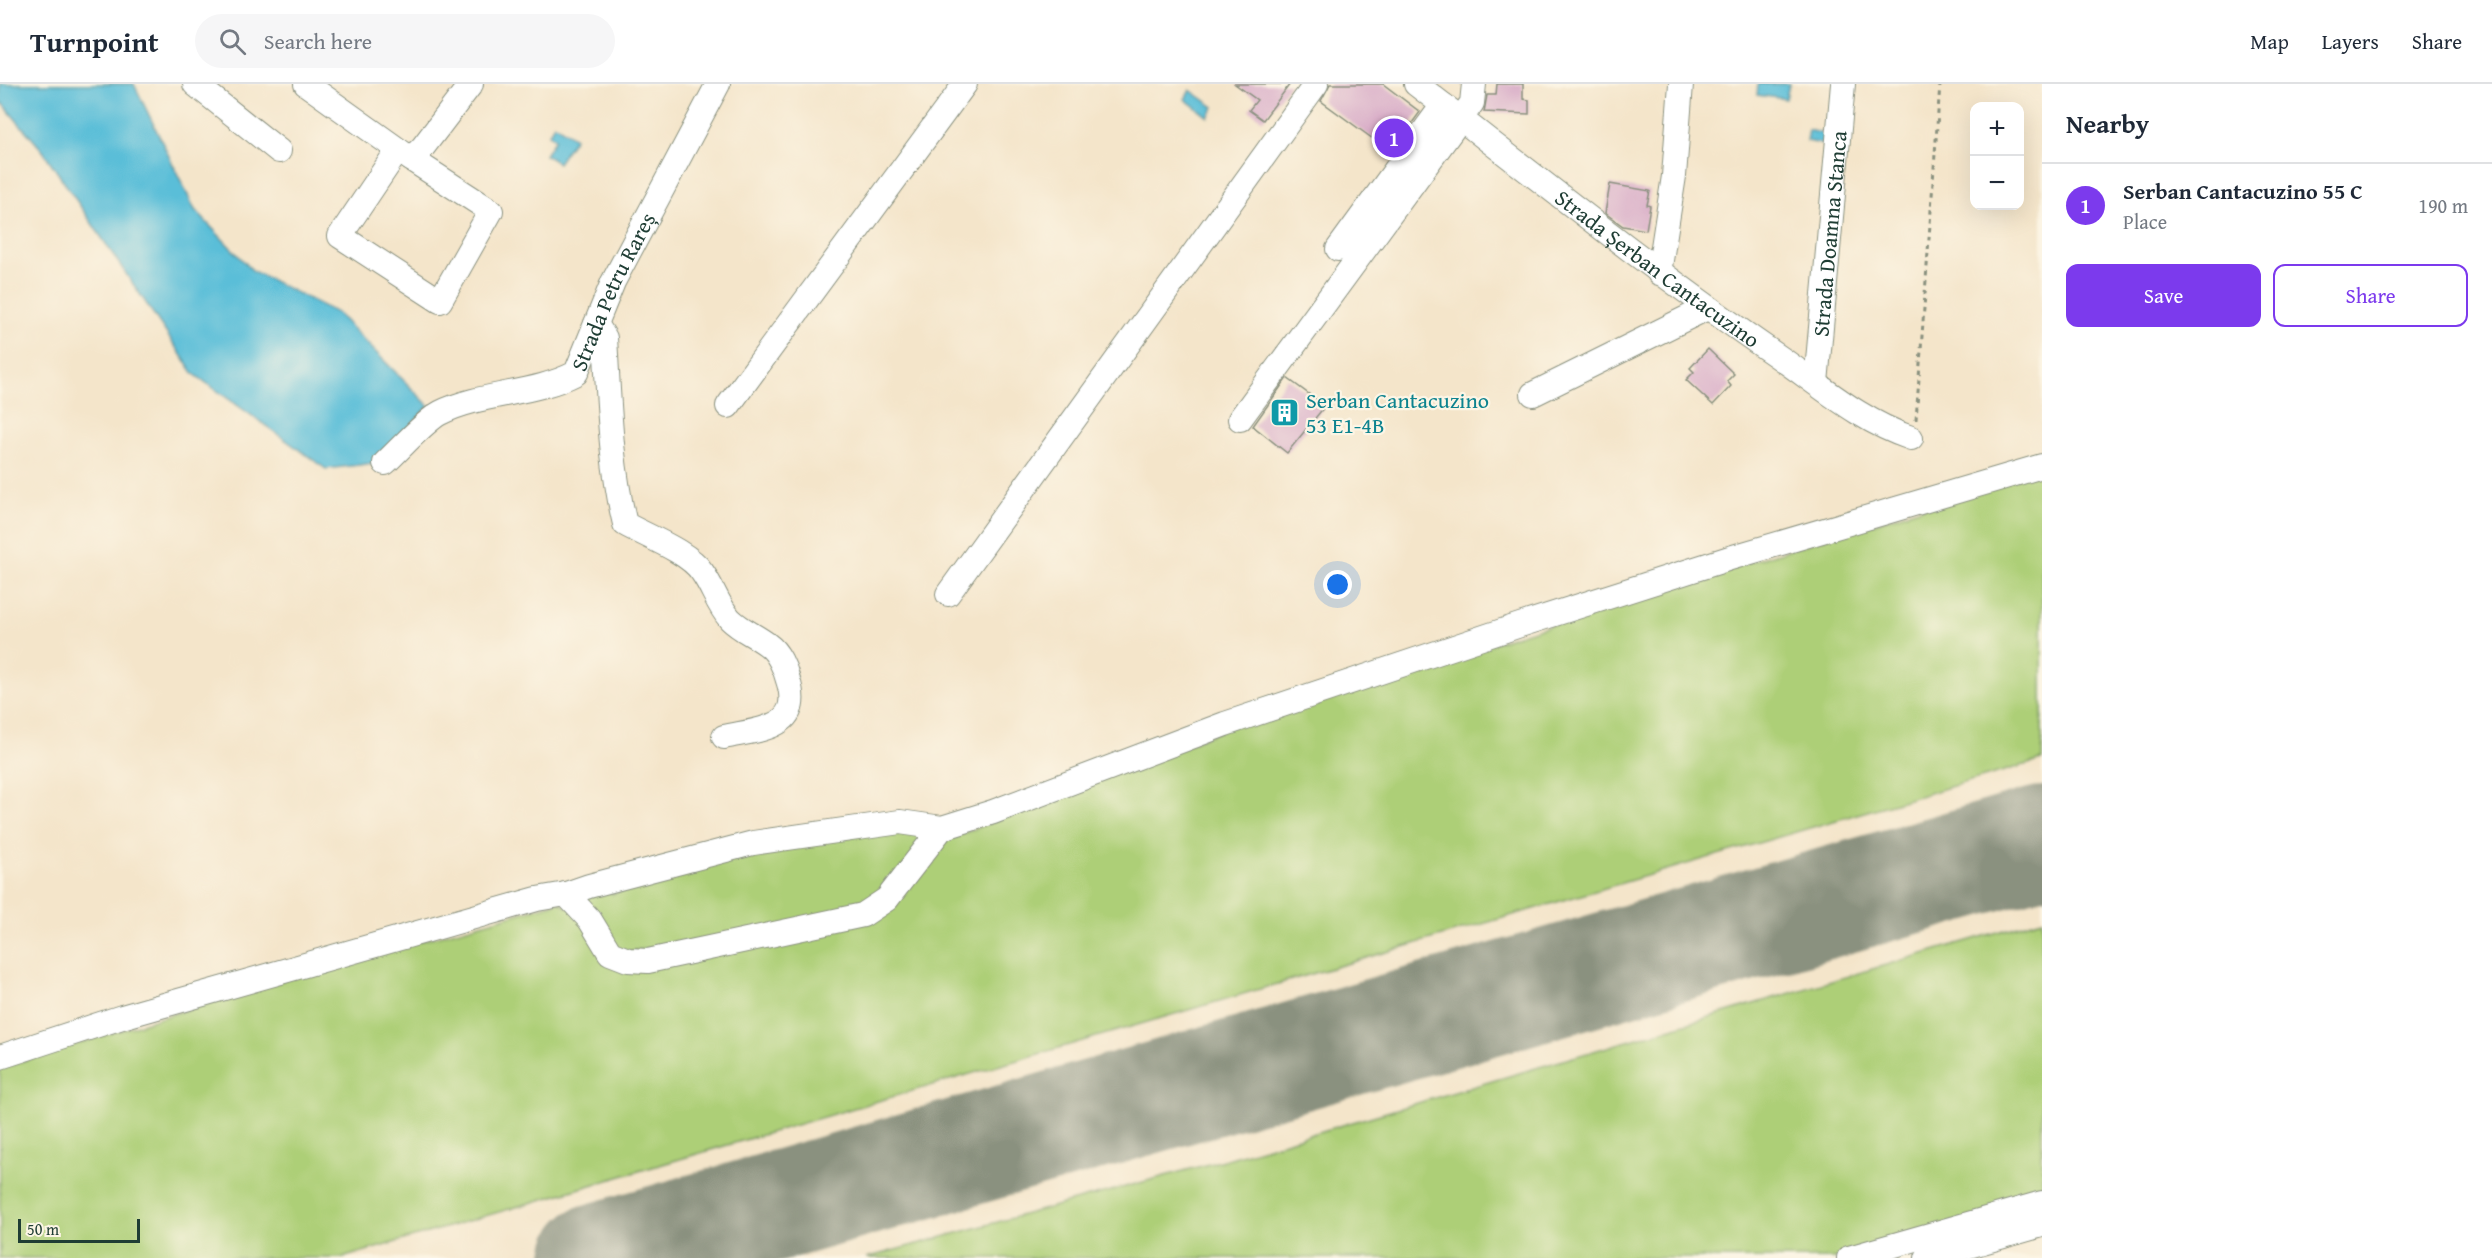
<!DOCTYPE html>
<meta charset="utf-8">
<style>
:root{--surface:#fff;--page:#f6f6f7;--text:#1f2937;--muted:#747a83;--line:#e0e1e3;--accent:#7c3aed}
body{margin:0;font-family:"Gentium Book Plus",serif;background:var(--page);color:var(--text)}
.controls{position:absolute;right:18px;top:18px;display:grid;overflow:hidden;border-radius:12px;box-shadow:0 6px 24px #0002}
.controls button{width:54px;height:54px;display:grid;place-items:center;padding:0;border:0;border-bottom:2px solid var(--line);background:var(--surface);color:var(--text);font:30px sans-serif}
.scale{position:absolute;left:18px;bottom:15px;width:122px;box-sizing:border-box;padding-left:6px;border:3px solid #1f3d34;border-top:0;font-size:16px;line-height:21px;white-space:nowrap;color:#1f3d34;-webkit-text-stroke:4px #fcf5e5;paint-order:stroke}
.you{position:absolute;left:1338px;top:501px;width:21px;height:21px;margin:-15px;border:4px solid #fff;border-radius:50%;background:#1a73e8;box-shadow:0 0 0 9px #1a73e833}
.badge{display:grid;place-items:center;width:39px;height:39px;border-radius:50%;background:var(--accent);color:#fff;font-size:20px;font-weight:700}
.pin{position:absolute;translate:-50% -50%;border:3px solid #fff;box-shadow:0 2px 6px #0006}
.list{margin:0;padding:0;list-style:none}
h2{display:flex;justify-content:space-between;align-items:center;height:78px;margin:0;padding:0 24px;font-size:26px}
h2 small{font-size:20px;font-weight:400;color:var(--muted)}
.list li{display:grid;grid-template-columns:39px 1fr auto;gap:18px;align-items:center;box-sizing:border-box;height:84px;padding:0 24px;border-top:2px solid var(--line)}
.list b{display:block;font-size:22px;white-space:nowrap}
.list p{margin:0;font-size:20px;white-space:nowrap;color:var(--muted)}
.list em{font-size:20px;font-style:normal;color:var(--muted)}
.actions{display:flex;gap:12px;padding:18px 24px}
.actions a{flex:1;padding:14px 0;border:2px solid var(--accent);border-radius:12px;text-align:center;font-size:21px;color:var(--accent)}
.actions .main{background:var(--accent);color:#fff}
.icon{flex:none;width:33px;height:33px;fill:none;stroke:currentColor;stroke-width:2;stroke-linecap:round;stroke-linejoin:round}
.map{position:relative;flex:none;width:2042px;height:1174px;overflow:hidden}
header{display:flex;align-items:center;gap:36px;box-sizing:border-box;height:84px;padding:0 30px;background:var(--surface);border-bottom:2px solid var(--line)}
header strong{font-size:28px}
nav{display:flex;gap:33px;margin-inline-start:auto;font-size:21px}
.search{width:420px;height:54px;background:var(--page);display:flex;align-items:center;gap:15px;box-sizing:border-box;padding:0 21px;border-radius:33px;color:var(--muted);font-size:22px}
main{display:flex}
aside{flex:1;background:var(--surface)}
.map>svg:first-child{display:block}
.green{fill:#adcf77;stroke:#668656;stroke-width:1.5}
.water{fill:#5abed8;stroke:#3c7e86;stroke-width:1.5}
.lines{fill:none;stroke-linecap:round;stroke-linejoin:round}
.runway{stroke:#8a917f;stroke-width:110}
.building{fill:#d8acc7}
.minor-casing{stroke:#8a917f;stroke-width:26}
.path{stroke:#8a917f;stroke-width:3;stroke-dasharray:4.5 4.5;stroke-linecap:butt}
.minor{stroke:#fff;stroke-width:24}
.labels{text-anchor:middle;stroke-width:4.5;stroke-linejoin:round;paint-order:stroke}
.street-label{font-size:22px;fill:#1f3d34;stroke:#fcf5e5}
.culture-label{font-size:22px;fill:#0d838f;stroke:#fcf5e5;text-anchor:start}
</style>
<header>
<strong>Turnpoint</strong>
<div class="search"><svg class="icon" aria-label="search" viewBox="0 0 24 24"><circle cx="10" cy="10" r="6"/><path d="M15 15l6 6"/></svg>Search here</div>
<nav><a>Map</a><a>Layers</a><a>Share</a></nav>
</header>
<main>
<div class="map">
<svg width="2042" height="1174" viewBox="0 0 2042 1174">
<rect width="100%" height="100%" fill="#fcf5e5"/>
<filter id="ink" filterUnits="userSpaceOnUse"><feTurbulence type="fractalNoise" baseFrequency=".0167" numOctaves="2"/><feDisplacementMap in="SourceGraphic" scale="12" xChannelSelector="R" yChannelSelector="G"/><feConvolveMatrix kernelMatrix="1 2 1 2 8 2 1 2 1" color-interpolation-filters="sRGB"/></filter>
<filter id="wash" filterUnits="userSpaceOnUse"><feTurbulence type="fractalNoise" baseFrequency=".008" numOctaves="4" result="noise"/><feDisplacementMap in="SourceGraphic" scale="24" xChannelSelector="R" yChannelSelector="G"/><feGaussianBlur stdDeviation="1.35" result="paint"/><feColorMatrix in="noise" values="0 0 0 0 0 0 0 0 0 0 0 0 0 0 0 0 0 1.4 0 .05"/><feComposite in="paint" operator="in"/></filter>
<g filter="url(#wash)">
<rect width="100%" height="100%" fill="#f4e5ca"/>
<path class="green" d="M2042 386V676L342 1174H0V984L275 898 559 818 577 828 603 871 865 834 936 760 1248 636Z
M896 744 928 755 867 823 656 873 617 865 580 812 610 804 612 810 622 807 620 801 729 773Z
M2042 835V1115L1833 1174H866L1227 1075Z"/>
<path class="water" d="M0 0H134L195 126 253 187 337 229 429 322 375 379 326 385 194 290 43 67 0 17Z
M1758 0H1789L1786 15 1757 11Z
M1190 6 1214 23 1208 33 1185 15Z
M554 40 575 54 558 79 545 71 555 55 549 50Z
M1809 46 1828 51 1826 61 1807 57Z"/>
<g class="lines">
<path class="runway" d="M597 1174 2042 757"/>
</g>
<g id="blocks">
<path class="building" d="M1235 0H1290L1263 36 1249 26 1257 16Z
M1330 0H1383L1420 28 1391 68 1321 17Z
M1497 0H1523V15L1529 16V30L1484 28 1487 11H1496Z
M1610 100 1650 107 1647 121 1650 122 1646 146 1623 142 1605 129Z
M1708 265 1734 290 1727 297 1731 302 1713 321 1686 296 1694 288 1690 284Z
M1287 294 1325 322 1287 369 1253 342Z"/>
</g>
</g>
<g filter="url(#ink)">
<use href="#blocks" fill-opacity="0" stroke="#8a917f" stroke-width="1.5"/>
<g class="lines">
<defs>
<g id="minor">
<path d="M195 0 279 67"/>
<path d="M306 0 411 75 423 63 471 0"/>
<path id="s1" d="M1416 0C1535 92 1652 186 1776 271 1820 301 1860 337 1911 354"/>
<path d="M398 66 340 152 440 217 491 127 411 75"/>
<path d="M1338 165 1443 21"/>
<path d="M1659 189 1674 92 1681 0"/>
<path d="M596 240 605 254C609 317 610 378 625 440 646 452 689 468 702 488 713 503 717 520 730 535 741 546 755 551 768 561 778 568 785 584 788 596 804 645 760 645 724 653"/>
<path id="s2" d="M1816 299 1843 0"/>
<path d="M1533 310 1707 224"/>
<path d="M728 322 965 0"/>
<path d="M1240 335 1472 19 1474 0"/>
<path id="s3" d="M385 379C399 366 425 337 440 329 482 308 534 311 576 289L613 198 718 0"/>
<path d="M948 510 1316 0"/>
<path d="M566 810 590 836 610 869 628 876 648 877 863 831 887 815 942 744"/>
<path d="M0 973 122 933 537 815 566 810 589 802 753 759 900 738 942 744 993 728 1225 640 1520 541 1730 474 2042 382"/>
<path d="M1849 1174 2042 1119"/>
<path d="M1927 1174 2042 1141"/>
</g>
</defs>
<use href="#minor" class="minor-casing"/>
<path class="path" d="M1916 336 1940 0"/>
<use href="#minor" class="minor"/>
</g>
</g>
<defs>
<symbol id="building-square" viewBox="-11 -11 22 22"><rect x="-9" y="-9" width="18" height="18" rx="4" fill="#0f9aa8" stroke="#fcf5e5"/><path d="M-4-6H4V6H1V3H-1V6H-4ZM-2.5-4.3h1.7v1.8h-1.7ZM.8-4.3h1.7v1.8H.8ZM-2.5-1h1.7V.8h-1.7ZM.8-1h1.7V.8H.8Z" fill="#fff"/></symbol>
</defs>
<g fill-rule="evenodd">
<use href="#building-square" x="1268" y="312" width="33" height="33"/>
</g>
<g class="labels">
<g class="street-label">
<text dy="8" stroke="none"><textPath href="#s2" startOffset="150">Strada Doamna Stanca</textPath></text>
<text dy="8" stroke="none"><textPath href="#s1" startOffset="304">Strada Șerban Cantacuzino</textPath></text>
<text dy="8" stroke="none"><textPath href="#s3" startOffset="306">Strada Petru Rareș</textPath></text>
</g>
<g class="culture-label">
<text x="1306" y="324">Serban Cantacuzino<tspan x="1306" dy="25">53 E1-4B</tspan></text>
</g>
</g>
</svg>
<div class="controls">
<button>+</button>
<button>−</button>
</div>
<div class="scale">50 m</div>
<div class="you"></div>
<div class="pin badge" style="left:1394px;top:54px">1</div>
</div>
<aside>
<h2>Nearby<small></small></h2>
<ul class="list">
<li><span class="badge">1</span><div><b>Serban Cantacuzino 55 C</b><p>Place</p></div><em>190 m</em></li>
</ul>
<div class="actions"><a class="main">Save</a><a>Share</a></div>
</aside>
</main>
